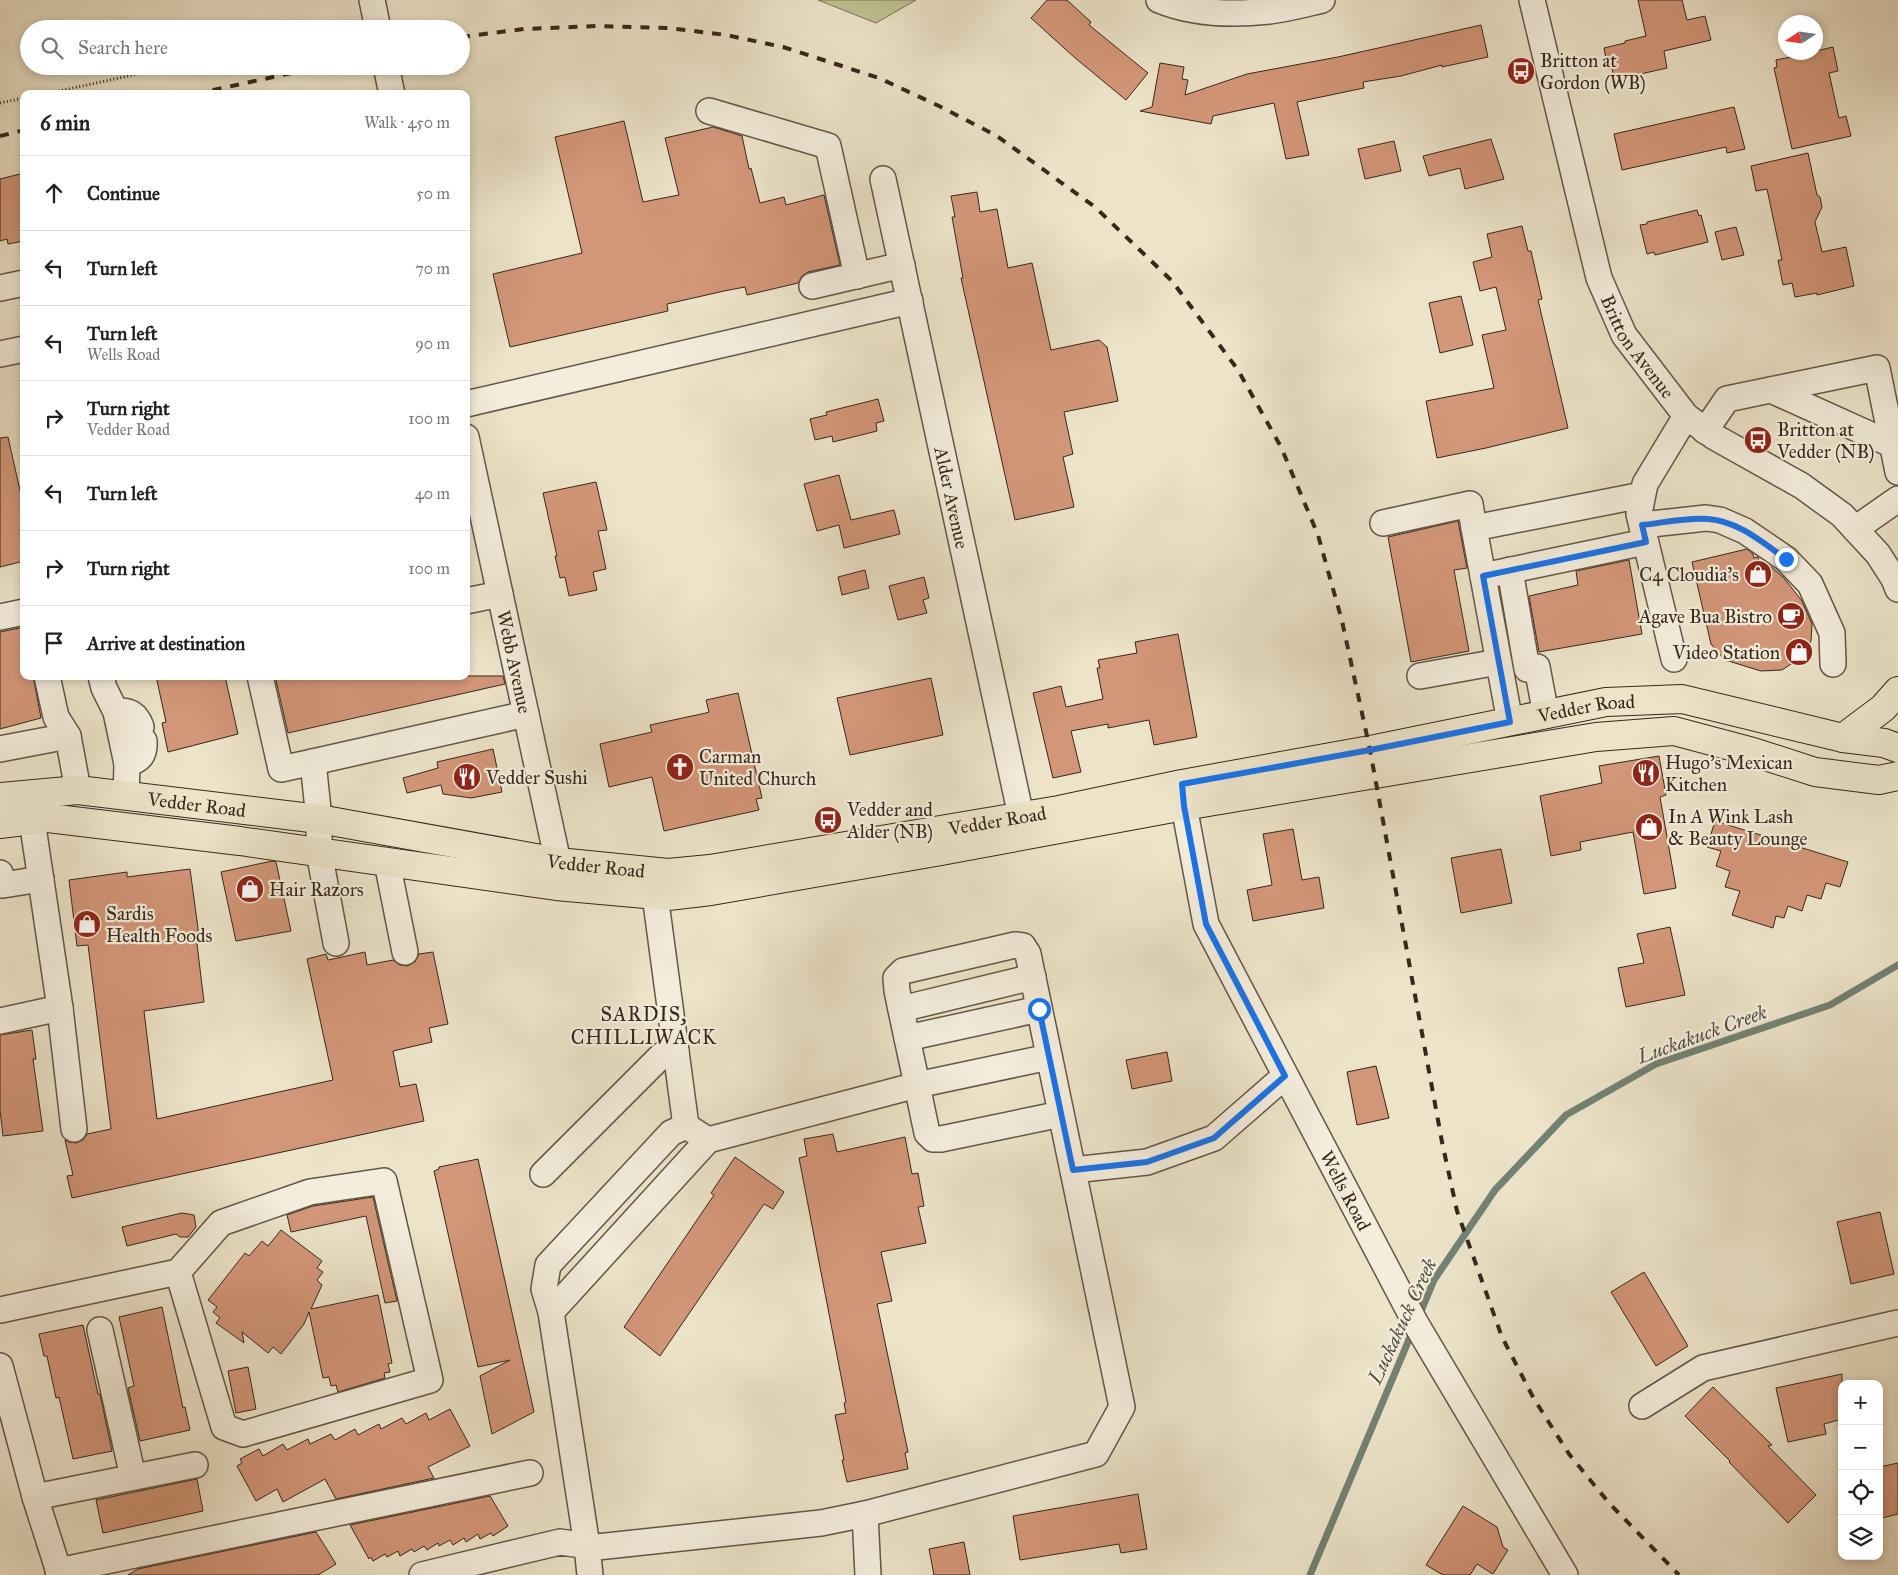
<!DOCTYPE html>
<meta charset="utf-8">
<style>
:root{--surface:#fff;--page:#f2f2f2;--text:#222;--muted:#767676;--line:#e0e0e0}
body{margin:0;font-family:"IM FELL Great Primer",serif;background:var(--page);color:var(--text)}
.controls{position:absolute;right:15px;bottom:15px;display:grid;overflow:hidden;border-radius:10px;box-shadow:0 2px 8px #0003}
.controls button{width:45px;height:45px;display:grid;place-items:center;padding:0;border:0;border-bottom:1px solid var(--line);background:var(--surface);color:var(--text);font:25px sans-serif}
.compass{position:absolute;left:1778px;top:15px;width:45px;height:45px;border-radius:50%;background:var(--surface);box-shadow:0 2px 8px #0003;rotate:258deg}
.stop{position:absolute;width:15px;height:15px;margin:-11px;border:4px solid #1a73e8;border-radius:50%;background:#fff}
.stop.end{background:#1a73e8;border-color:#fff;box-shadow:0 1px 5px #0008}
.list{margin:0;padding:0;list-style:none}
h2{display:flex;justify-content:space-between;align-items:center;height:65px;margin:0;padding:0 20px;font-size:21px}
h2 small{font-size:16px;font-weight:400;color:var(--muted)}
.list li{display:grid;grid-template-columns:32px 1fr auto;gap:15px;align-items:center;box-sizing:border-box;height:75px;padding:0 20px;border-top:1px solid var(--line)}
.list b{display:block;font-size:19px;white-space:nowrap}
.list p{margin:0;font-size:16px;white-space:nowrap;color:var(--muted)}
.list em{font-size:16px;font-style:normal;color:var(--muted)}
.icon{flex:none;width:28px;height:28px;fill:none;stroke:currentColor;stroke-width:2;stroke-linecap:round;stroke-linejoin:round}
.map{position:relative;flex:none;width:1898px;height:1575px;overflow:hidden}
.search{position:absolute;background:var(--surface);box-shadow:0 2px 8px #0003;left:20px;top:20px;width:450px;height:55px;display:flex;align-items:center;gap:12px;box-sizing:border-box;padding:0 18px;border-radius:28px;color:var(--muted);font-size:19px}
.panel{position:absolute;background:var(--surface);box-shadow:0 2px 8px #0003;left:20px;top:90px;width:450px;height:590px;border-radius:10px}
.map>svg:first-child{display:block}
.green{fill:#bec292;stroke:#7a7456}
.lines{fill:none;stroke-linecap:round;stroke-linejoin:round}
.stream{stroke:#728273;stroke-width:7}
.building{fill:#d29678;stroke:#37271a}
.minor-casing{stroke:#645646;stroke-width:28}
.major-casing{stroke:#37271a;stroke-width:30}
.path{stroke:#37271a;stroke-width:3;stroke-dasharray:1 2.5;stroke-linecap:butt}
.minor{stroke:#f3eddc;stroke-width:25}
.major{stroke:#ece3c9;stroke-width:28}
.rail{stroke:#37271a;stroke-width:4;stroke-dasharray:9 9;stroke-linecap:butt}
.route{stroke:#1a73e8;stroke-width:6}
.labels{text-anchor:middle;stroke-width:4.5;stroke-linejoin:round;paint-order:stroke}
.poi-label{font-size:19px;fill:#37271a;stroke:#f3eddc;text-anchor:start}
.street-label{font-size:19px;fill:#37271a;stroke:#f3eddc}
.neighbourhood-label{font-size:20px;letter-spacing:1px;fill:#37271a;stroke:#f3eddc}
.water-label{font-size:20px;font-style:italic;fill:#504d3f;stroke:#f3eddc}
</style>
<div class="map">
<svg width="1898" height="1575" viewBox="0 0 1898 1575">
<rect width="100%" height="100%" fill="#ece3c9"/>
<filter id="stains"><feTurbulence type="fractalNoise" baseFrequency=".004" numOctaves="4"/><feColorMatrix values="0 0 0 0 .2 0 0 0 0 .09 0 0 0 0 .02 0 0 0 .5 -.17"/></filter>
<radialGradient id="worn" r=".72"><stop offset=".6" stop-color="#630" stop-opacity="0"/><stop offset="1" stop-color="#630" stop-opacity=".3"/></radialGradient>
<path class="green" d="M818 0H916L876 23Z"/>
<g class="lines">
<path class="stream" d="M1419 1316 1434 1280 1495 1190 1566 1115 1656 1064 1830 1005 1898 965
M1310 1575 1413 1330"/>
</g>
<path class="building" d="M1047 0H1067L1091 22 1089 25 1148 73 1126 100 1074 57 1031 18Z
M1638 0H1682L1687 20 1705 16 1711 40 1664 51 1667 68 1614 80 1612 68 1608 69 1604 48 1625 43V41L1646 36Z
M1481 25 1488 57 1442 67V65L1401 76 1363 82 1364 88 1297 102 1309 155 1286 159 1274 103 1213 116 1211 124 1140 111 1152 107 1160 63 1184 67 1182 79 1188 80 1185 95 1247 74 1338 57Z
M1833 47 1838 71 1829 73 1839 118 1846 116 1851 136 1792 149 1774 68 1777 67 1776 60 1816 52V51Z
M1734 107 1745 149 1727 153 1726 147 1622 170 1614 134Z
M624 121 643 202 679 195 665 138 713 127 742 136 749 169 751 168 760 203 784 197 786 205 824 195 840 265 808 272 802 276 798 283 747 295 745 287 724 291 667 304 668 311 510 347 493 274 582 253 555 137Z
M1491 139 1504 179 1465 189 1460 168 1429 176 1423 156Z
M1394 141 1401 171 1365 179 1358 149Z
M1808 153 1817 195 1820 197 1822 207 1815 222 1822 252 1846 247 1854 286 1817 295V293L1795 297 1792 283 1783 285 1778 260H1782L1767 189 1756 191 1751 166Z
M24 173V241L8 244 7 239 0 241V179Z
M977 192 980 212 997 209 1008 268 1032 263 1051 350 1099 340 1107 347 1118 401 1064 412 1073 454 1063 457 1074 507 1015 520 961 278H963L952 217H955L951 196Z
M1697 210 1699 216 1701 215 1708 242 1655 255 1654 252 1647 254 1640 225 1647 224V222Z
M1522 226 1528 251H1531L1542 299 1538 300 1568 428 1486 448 1437 458 1426 401 1494 388 1482 335 1506 330 1496 287 1480 291 1473 262 1492 257 1487 234Z
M1736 227 1744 255 1722 260 1715 232Z
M1461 296 1473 345 1440 353 1429 303Z
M878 399 884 421 876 423 877 431 833 442 832 436 815 440 810 419 827 415 826 412Z
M8 437 24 508V561L0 567V438Z
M839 475 851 520 894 510 900 534 844 548 839 525 817 531 804 484Z
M596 482 607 530 598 531 606 569 593 572 597 590 569 596 565 577 560 578 555 556H557L543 493Z
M1458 521 1467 568 1454 570 1469 651 1411 662 1388 537Z
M1747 549 1753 554 1754 558 1758 557 1761 567 1769 565 1784 578 1802 601 1812 624 1811 641 1800 658 1782 670 1761 671 1725 660 1711 644 1692 562Z
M1629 560 1642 634 1539 652 1529 596 1578 585 1576 571Z
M865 570 869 588 842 595 838 577Z
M924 577 929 598 923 600 927 613 898 620 889 586Z
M24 627V676H33L41 718 0 729V632Z
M1178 634 1197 737 1154 745 1149 720 1108 728V724L1071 731 1081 772 1053 778 1033 693 1061 686 1066 707 1103 699 1097 668H1100L1098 660 1137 653 1135 642Z
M156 676H225L238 734 168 752 162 723 166 722Z
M275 676H503L505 684 288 733Z
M931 678 943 735 850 755 837 698Z
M738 693 762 798 756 799 759 810 664 831 652 777 609 787 600 744 652 732 650 725 706 713 709 712 706 700Z
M493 749 502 792 471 798 443 794 441 785 407 793 403 778 438 768 437 762Z
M1659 756 1666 795 1660 797 1676 888 1644 894 1633 832 1580 842 1581 850 1551 856 1540 796 1602 783 1599 766Z
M1715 821 1848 862 1840 887 1826 883 1821 899 1807 895 1802 911 1788 906 1784 918 1776 916 1773 928 1732 915 1740 891 1725 887 1730 871 1716 866 1721 851 1707 847Z
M1293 829 1302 880 1319 877 1324 908 1253 921 1247 890 1272 885 1263 834Z
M1501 849 1512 903 1461 913 1451 858Z
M272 861 276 862 291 931 236 941 221 872Z
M190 869 200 943 197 944 204 1002 144 1011 157 1119 333 1080 307 959 326 954 328 960 365 952 367 965 393 960 400 965 407 966 415 962 419 954 433 952 448 1024 429 1028 432 1042 393 1051 400 1087 416 1084 424 1121 72 1198 67 1176 73 1175 65 1140 69 1142 76 1143 83 1140 87 1134 111 1129 88 945 77 946 69 880 127 872V877Z
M1670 927 1685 995 1626 1007 1618 968 1644 963 1637 934Z
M32 1030 36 1059H33L43 1131 3 1136 0 1110V1035Z
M1167 1052 1172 1081 1132 1089 1126 1060Z
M1376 1066 1389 1118 1357 1125 1347 1072Z
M833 1134 837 1152 905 1137 912 1174 918 1173 924 1206 918 1207 926 1243 881 1252 892 1301 877 1304 908 1452 905 1453 908 1469 847 1482 842 1460H844L835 1415 846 1413 844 1403 846 1402 799 1158 807 1156 804 1139Z
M735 1157 784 1192 773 1209 764 1204 660 1356 624 1327 714 1195 711 1193Z
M478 1159 534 1412 492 1434 480 1376 510 1360 478 1367 434 1171 439 1169V1167Z
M373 1197 397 1301 385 1303 366 1216 291 1232 287 1215 313 1206Z
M1880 1212 1894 1274 1851 1284 1837 1222Z
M182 1213 194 1215 196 1227 188 1237H180L176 1234 127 1246 122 1227Z
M281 1230 322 1261 317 1268 323 1272 317 1280 322 1285 311 1309 378 1295 392 1363 388 1364 390 1372 384 1373 385 1378 338 1392 336 1385 331 1386 329 1377 323 1378 309 1312 304 1324 281 1354 273 1347 268 1353 242 1332 244 1343 216 1323 220 1318 213 1312 217 1307 208 1300 245 1253 249 1256 262 1241 268 1246Z
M1644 1272 1688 1346 1656 1366 1611 1292Z
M162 1307 183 1408 185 1407 190 1430 140 1441 128 1388 134 1386 119 1317Z
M83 1325 98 1394H100L112 1451 73 1459 59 1397 56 1398 47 1356H44L39 1334Z
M248 1367 256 1409 236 1413 228 1371Z
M1842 1374V1419L1824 1424 1826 1434 1788 1442 1776 1388Z
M1713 1387 1772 1445 1768 1446 1816 1495 1788 1523 1729 1462 1730 1461 1685 1416Z
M450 1409 470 1446 428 1467 434 1478 336 1499 325 1479 283 1502 277 1489 256 1501 237 1466 242 1463 240 1459 259 1449 263 1456 283 1444 287 1450 308 1439 310 1444 331 1434 335 1440 355 1429 358 1435 379 1424 381 1429 402 1418 406 1424 426 1413 429 1420Z
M1898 1463V1514L1882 1518 1879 1507V1467Z
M197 1479 203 1511 103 1533 96 1500Z
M1138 1494 1147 1549 1121 1553 1119 1544 1020 1560 1013 1516Z
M490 1496 508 1526 493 1536 491 1533 480 1539 478 1534 466 1542 464 1538 453 1545 450 1540 439 1546 438 1543 427 1550 424 1546 414 1552 412 1549 400 1556 398 1551 387 1557 385 1554 373 1561 371 1557 369 1559 350 1525Z
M1463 1506 1497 1527 1503 1547 1508 1550 1493 1574 1477 1564 1470 1575H1443L1426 1565Z
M316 1532 336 1564 318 1575H128L138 1569Z
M964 1542 970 1575H934L929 1549Z"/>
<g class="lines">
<defs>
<g id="minor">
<path d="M372 0 378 29"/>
<path d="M1159 0C1193 14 1233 15 1269 11 1287 9 1305 4 1322 0"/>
<path id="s1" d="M1532 0 1599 278 1624 335 1686 416 1713 436 1802 486 1842 515 1878 554 1894 579 1898 589"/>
<path d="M386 66 392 94"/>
<path d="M709 111 828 146 857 276"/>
<path id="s2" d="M883 179 1021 816"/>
<path d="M812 286 902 265"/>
<path d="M0 288 24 283"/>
<path d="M0 354 24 349"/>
<path d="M1771 390 1893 445"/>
<path d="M466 404 910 301"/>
<path d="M1705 431 1727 399 1877 368 1898 472"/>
<path id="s3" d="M466 437 558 862 556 881"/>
<path d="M1383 523 1470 504 1474 528"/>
<path d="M1642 525 1706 518 1720 520 1745 531 1786 559 1810 584 1832 633 1833 664"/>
<path d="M1855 529 1898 499"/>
<path d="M1510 570 1527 669 1537 667 1546 715"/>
<path d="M1483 576 1645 542"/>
<path d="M466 601 500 594"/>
<path d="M0 617 24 612"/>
<path d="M1674 659 1639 514 1645 484 1686 416"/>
<path d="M47 676 56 717 68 736 78 790"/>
<path d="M101 676 104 688 116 712 127 764 126 796"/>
<path d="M260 676 281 769 313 762 319 819V852L336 943"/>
<path d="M1420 676 1498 662"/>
<path d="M116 712C129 709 137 715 141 727"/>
<path d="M1510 722 1474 528 1642 495"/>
<path d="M0 749 68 736"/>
<path d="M313 762 526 714"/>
<path d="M127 764C140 760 145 755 144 741"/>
<path id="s4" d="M1182 786 1184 806 1206 924 1416 1324 1565 1575"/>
<path d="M32 820 60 1008"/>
<path d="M387 862 405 952"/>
<path d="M0 873 3 885 41 879"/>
<path d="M655 876V895L686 1126"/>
<path d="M901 1009 1033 977"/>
<path d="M0 1021 60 1008 74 1129"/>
<path d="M907 1038 1039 1009"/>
<path d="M1049 1057 917 1085 927 1133 933 1139H941L1061 1114"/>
<path d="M1073 1170 1147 1162 1214 1138 1285 1076"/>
<path d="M543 1174 662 1055 676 1051"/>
<path d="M0 1310 178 1272 221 1223 310 1192 384 1181 430 1380 243 1434 224 1427 178 1272"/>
<path d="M551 1312 544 1289 548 1265 671 1133 686 1126 708 1140"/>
<path d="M100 1330 133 1477"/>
<path d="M0 1366 35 1497 60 1575"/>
<path d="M1642 1406 1703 1368 1898 1323"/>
<path d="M35 1497 195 1465"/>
<path d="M865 1514 868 1575"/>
<path d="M58 1571 530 1473"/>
<path d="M422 1575 560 1542 597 1547 821 1523 865 1514 1096 1454 1122 1407 1028 954 1023 946 1015 945 903 971 896 978 897 991 917 1085 708 1140 551 1312 587 1546 590 1575"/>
</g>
<g id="major">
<path d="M1843 738 1883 708 1898 691"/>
<path id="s5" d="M0 797 78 790 319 819 558 862 668 873 710 869 1059 810 1182 784 1370 750 1606 702 1682 699 1843 738 1884 743 1898 748"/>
<path d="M0 824 48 818 240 841 556 886 668 896 711 891 941 851 1184 806 1596 737 1674 731 1753 752 1815 772 1879 780 1898 776"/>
</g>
</defs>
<use href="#minor" class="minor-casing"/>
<use href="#major" class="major-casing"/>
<path class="path" d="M344 29 353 27
M45 94 175 66
M0 103 24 98"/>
<use href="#minor" class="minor"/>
<use href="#major" class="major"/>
<path class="rail" d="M461 37 524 29 597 26 669 28 726 35 783 47 879 78 939 106 997 136 1095 207 1172 281 1238 370 1281 447 1318 535 1342 621 1370 750 1442 1142 1457 1211 1502 1337 1534 1399 1569 1454 1609 1503 1679 1575
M195 94 324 66
M0 136 24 130"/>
</g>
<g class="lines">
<path class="route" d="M1039 1009 1073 1170 1147 1162 1214 1138 1285 1076 1206 924 1184 806 1182 784 1370 750 1510 722 1483 576 1646 542 1642 525C1662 523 1688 517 1708 519 1738 521 1762 542 1786 559"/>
</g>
<defs>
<symbol id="bus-disc" viewBox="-11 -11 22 22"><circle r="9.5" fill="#8f2418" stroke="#f3eddc"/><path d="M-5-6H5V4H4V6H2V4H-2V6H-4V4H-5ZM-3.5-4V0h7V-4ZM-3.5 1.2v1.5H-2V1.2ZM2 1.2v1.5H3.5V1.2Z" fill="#fff"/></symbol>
<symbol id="shop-disc" viewBox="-11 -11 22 22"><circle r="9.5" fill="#8f2418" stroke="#f3eddc"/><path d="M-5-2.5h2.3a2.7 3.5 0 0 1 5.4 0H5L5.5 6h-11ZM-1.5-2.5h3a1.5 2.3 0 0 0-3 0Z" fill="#fff"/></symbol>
<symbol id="cafe-disc" viewBox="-11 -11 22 22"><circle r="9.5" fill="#8f2418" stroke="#f3eddc"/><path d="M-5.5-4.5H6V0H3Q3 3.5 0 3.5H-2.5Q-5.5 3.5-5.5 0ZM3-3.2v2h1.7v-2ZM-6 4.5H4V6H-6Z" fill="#fff"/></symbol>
<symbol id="church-disc" viewBox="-11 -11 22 22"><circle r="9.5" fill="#8f2418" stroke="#f3eddc"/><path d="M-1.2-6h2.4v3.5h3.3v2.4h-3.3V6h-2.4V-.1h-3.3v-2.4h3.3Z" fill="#fff"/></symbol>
<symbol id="restaurant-disc" viewBox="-11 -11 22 22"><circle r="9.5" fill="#8f2418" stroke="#f3eddc"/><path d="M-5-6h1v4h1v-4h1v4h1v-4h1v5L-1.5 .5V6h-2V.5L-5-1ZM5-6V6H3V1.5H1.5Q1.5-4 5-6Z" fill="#fff"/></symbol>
</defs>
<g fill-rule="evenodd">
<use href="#bus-disc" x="1505" y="55" width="32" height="32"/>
<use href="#bus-disc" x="1742" y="424" width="32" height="32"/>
<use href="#shop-disc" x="1742" y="558" width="32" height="32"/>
<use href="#cafe-disc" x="1775" y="600" width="32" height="32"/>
<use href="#shop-disc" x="1783" y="636" width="32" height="32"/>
<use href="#church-disc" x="664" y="751" width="32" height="32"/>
<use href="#restaurant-disc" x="1630" y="757" width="32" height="32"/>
<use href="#restaurant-disc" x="451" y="761" width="32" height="32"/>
<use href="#bus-disc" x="812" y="804" width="32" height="32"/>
<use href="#shop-disc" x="1633" y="811" width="32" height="32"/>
<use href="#shop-disc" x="234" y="873" width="32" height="32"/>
<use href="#shop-disc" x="71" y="908" width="32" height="32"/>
</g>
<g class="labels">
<g class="poi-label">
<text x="1540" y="67">Britton at<tspan x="1540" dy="22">Gordon (WB)</tspan></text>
<text x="1777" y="436">Britton at<tspan x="1777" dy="22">Vedder (NB)</tspan></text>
<text x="1739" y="581" text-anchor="end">C4 Cloudia's</text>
<text x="1772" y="623" text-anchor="end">Agave Bua Bistro</text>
<text x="1780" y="659" text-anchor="end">Video Station</text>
<text x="699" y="763">Carman<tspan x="699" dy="22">United Church</tspan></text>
<text x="1665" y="769">Hugo's Mexican<tspan x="1665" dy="22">Kitchen</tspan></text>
<text x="486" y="784">Vedder Sushi</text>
<text x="847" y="816">Vedder and<tspan x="847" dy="22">Alder (NB)</tspan></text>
<text x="1668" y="823">In A Wink Lash<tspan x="1668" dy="22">&amp; Beauty Lounge</tspan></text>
<text x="269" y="896">Hair Razors</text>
<text x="106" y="920">Sardis<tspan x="106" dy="22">Health Foods</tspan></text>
</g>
<g class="street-label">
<text dy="7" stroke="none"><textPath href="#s1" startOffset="365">Britton Avenue</textPath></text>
<text dy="7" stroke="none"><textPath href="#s2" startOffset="326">Alder Avenue</textPath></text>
<text dy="7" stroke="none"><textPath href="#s3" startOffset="230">Webb Avenue</textPath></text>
<text dy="7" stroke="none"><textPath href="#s5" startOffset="1608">Vedder Road</textPath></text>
<text dy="7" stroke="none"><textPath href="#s5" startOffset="198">Vedder Road</textPath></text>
<text dy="7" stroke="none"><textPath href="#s5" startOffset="1008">Vedder Road</textPath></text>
<text dy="7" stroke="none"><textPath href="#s5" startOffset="602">Vedder Road</textPath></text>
<text dy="7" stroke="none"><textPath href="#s4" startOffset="441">Wells Road</textPath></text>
</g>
<g class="neighbourhood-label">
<text x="644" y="1021">SARDIS,<tspan x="644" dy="23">CHILLIWACK</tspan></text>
</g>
<g class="water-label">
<text transform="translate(1702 1034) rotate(-20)" y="7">Luckakuck Creek</text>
<text transform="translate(1402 1321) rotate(-65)" y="7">Luckakuck Creek</text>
</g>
</g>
<rect width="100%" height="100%" filter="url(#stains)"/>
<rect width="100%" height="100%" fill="url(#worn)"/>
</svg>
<div class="controls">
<button>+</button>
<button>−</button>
<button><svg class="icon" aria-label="locate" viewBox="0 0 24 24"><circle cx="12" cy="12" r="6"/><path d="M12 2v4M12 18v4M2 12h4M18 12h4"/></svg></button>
<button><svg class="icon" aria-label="layers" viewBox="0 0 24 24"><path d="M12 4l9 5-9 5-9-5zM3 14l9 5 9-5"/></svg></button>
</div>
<svg class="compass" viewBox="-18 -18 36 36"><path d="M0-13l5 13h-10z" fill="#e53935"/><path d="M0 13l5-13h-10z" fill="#767676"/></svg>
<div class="stop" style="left:1039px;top:1009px"></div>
<div class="stop end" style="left:1786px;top:559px"></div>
<div class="search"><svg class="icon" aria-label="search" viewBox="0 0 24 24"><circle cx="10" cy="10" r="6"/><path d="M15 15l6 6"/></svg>Search here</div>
<section class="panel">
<h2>6 min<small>Walk · 450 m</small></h2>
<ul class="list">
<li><svg class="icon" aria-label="ahead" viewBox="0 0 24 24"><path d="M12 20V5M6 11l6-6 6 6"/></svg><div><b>Continue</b></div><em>50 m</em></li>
<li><svg class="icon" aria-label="left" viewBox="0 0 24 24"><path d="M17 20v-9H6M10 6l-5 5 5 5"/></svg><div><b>Turn left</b></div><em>70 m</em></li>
<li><svg class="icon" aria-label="left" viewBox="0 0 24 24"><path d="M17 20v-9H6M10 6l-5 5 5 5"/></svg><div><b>Turn left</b><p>Wells Road</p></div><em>90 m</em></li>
<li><svg class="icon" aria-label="right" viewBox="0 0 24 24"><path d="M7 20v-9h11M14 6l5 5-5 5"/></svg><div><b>Turn right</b><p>Vedder Road</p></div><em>100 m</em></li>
<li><svg class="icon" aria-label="left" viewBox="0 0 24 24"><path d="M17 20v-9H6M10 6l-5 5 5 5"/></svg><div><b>Turn left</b></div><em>40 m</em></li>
<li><svg class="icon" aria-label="right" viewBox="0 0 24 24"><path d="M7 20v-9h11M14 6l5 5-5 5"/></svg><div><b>Turn right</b></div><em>100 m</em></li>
<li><svg class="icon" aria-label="arrive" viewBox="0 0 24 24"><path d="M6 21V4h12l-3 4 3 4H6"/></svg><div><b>Arrive at destination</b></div></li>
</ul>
</section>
</div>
